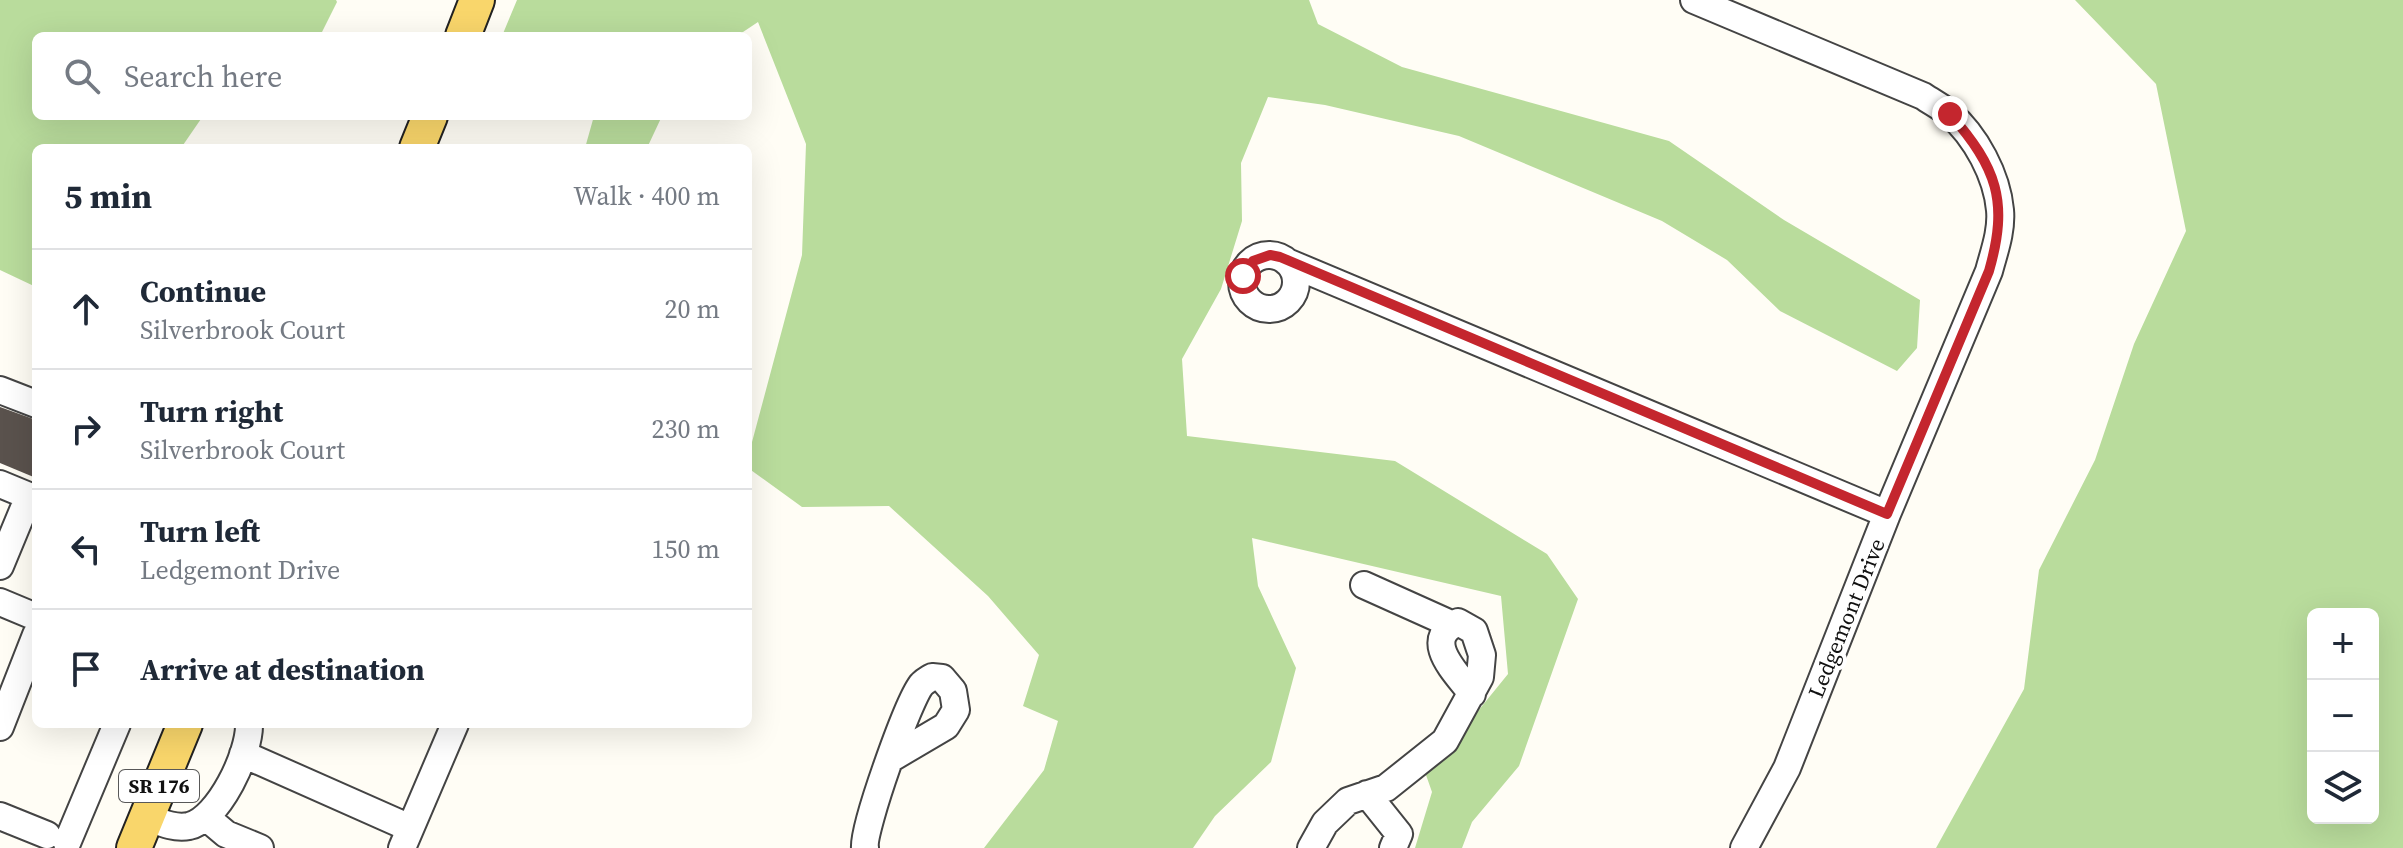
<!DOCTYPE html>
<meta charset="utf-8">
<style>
:root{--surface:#fff;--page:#f6f6f7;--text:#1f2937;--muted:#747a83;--line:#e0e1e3}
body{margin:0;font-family:"Source Serif 4",serif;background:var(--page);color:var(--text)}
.controls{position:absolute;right:24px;bottom:24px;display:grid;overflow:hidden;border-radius:12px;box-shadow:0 8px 32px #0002}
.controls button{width:72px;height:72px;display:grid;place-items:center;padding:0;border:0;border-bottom:2px solid var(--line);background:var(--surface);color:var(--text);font:40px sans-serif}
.stop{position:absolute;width:24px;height:24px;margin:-18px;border:6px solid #c4262e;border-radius:50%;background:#fff}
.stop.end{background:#c4262e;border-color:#fff;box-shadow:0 2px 8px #0008}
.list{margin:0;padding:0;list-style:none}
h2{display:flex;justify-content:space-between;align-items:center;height:104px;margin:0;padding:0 32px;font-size:34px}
h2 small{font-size:26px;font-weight:400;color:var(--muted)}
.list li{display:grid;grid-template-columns:52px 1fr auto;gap:24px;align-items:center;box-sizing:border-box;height:120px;padding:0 32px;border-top:2px solid var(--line)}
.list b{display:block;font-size:30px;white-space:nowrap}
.list p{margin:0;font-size:26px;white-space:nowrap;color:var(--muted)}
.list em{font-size:26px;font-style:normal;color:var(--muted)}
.icon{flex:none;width:44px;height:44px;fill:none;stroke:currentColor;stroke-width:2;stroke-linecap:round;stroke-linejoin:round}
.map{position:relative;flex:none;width:2403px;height:848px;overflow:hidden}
.search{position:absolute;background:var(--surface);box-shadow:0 8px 32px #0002;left:32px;top:32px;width:720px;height:88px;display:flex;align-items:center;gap:20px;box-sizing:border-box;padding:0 28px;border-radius:12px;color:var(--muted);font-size:30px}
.panel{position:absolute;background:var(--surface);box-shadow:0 8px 32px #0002;left:32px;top:144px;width:720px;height:584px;border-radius:12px}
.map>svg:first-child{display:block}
.forest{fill:#b9dc9c;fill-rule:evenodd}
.building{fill:#5a524d}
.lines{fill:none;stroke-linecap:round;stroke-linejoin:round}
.minor-casing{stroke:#444;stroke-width:30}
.major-casing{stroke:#222;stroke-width:38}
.minor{stroke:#fff;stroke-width:26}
.major{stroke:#f9d66b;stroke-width:34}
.route{stroke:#c4262e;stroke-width:10}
.labels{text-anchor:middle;stroke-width:8;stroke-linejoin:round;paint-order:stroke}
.shield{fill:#fff;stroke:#585858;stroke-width:2}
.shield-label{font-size:20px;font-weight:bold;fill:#111}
.street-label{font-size:22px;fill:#111;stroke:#fff}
</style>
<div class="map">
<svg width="2403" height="848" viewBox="0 0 2403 848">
<rect width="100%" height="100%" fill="#fffdf5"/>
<path class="forest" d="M0 0H336L337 2 320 36H36V116H203L181 148H36V287L0 270Z
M517 0H1309L1318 24 1402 67 1669 141 1784 220 1920 300 1917 348 1897 371 1780 311 1727 260 1662 221 1459 136 1325 105 1268 97 1241 163 1242 221 1221 289 1182 359 1187 436 1395 461 1547 554 1578 599 1519 766 1472 822 1462 848H1415L1432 792 1426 775 1508 674 1501 596 1252 538 1258 586 1296 668 1271 762 1215 816 1193 848H984L1044 770 1058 721 1023 706 1039 655 988 596 889 506 802 507 748 468V457L802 255 806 144 758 22 737 36H502Z
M2075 0H2403V848H1936L2024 689 2039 570 2095 460 2134 344 2186 231 2156 84ZM2373 614V818H2313V614Z
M594 116H662L647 148H585Z"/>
<path class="building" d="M0 407 36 420V478L0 463Z"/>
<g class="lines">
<defs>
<path id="minor" d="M1694 0 1923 96C1932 102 1941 107 1949 113 1976 136 1997 176 2000 210 2002 231 1994 252 1989 271L1887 514 1787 768 1744 848
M1242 282a27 27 0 1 1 54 0a27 27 0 1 1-54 0Z
M1287 262 1887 514
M0 390 36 404
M0 484 29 496
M0 566 29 496 36 499
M1364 585 1453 625
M0 602 36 617
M0 727 36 635
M243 754 410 828
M1367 794 1399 834 1393 848
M0 816 47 835
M147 817C160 822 174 829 189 826 219 819 250 753 249 724
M207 818 226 834 260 848
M67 843 117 724
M402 848 455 724
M865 848C862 830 909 698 922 684 925 681 929 679 932 677L942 678 953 691 956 710 946 726 890 759
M1311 848 1325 823 1348 801 1386 788 1445 741 1480 677 1482 655 1474 631 1458 622C1420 640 1457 673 1472 694"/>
<path id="major" d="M463 36 477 0
M417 148 430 116
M134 848 185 724"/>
</defs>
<use href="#minor" class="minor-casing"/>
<use href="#major" class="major-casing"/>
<use href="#minor" class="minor"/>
<use href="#major" class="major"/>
</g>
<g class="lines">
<path class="route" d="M1243 276 1253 261 1270 255 1280 257 1887 514 1989 271C2009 201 1997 168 1950 114"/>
</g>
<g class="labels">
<rect class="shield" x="119" y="770" width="80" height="32" rx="6"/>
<g class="shield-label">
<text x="159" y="793">SR 176</text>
</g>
<g class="street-label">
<text transform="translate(1846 618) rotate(-68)" y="8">Ledgemont Drive</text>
</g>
</g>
</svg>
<div class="controls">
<button>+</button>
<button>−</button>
<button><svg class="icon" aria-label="layers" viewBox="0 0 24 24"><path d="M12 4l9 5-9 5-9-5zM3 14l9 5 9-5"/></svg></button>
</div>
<div class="stop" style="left:1243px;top:276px"></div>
<div class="stop end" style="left:1950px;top:114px"></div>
<div class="search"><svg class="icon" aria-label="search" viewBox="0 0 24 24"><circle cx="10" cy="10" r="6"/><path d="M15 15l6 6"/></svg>Search here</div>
<section class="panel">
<h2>5 min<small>Walk · 400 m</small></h2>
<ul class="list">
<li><svg class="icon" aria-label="ahead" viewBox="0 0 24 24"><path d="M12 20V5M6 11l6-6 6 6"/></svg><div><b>Continue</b><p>Silverbrook Court</p></div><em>20 m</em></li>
<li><svg class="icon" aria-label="right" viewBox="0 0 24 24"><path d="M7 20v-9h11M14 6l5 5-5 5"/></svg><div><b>Turn right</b><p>Silverbrook Court</p></div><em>230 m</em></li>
<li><svg class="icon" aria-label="left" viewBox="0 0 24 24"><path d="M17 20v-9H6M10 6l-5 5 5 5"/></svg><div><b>Turn left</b><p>Ledgemont Drive</p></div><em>150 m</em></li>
<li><svg class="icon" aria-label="arrive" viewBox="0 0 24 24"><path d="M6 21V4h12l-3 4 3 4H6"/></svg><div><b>Arrive at destination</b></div></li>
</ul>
</section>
</div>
